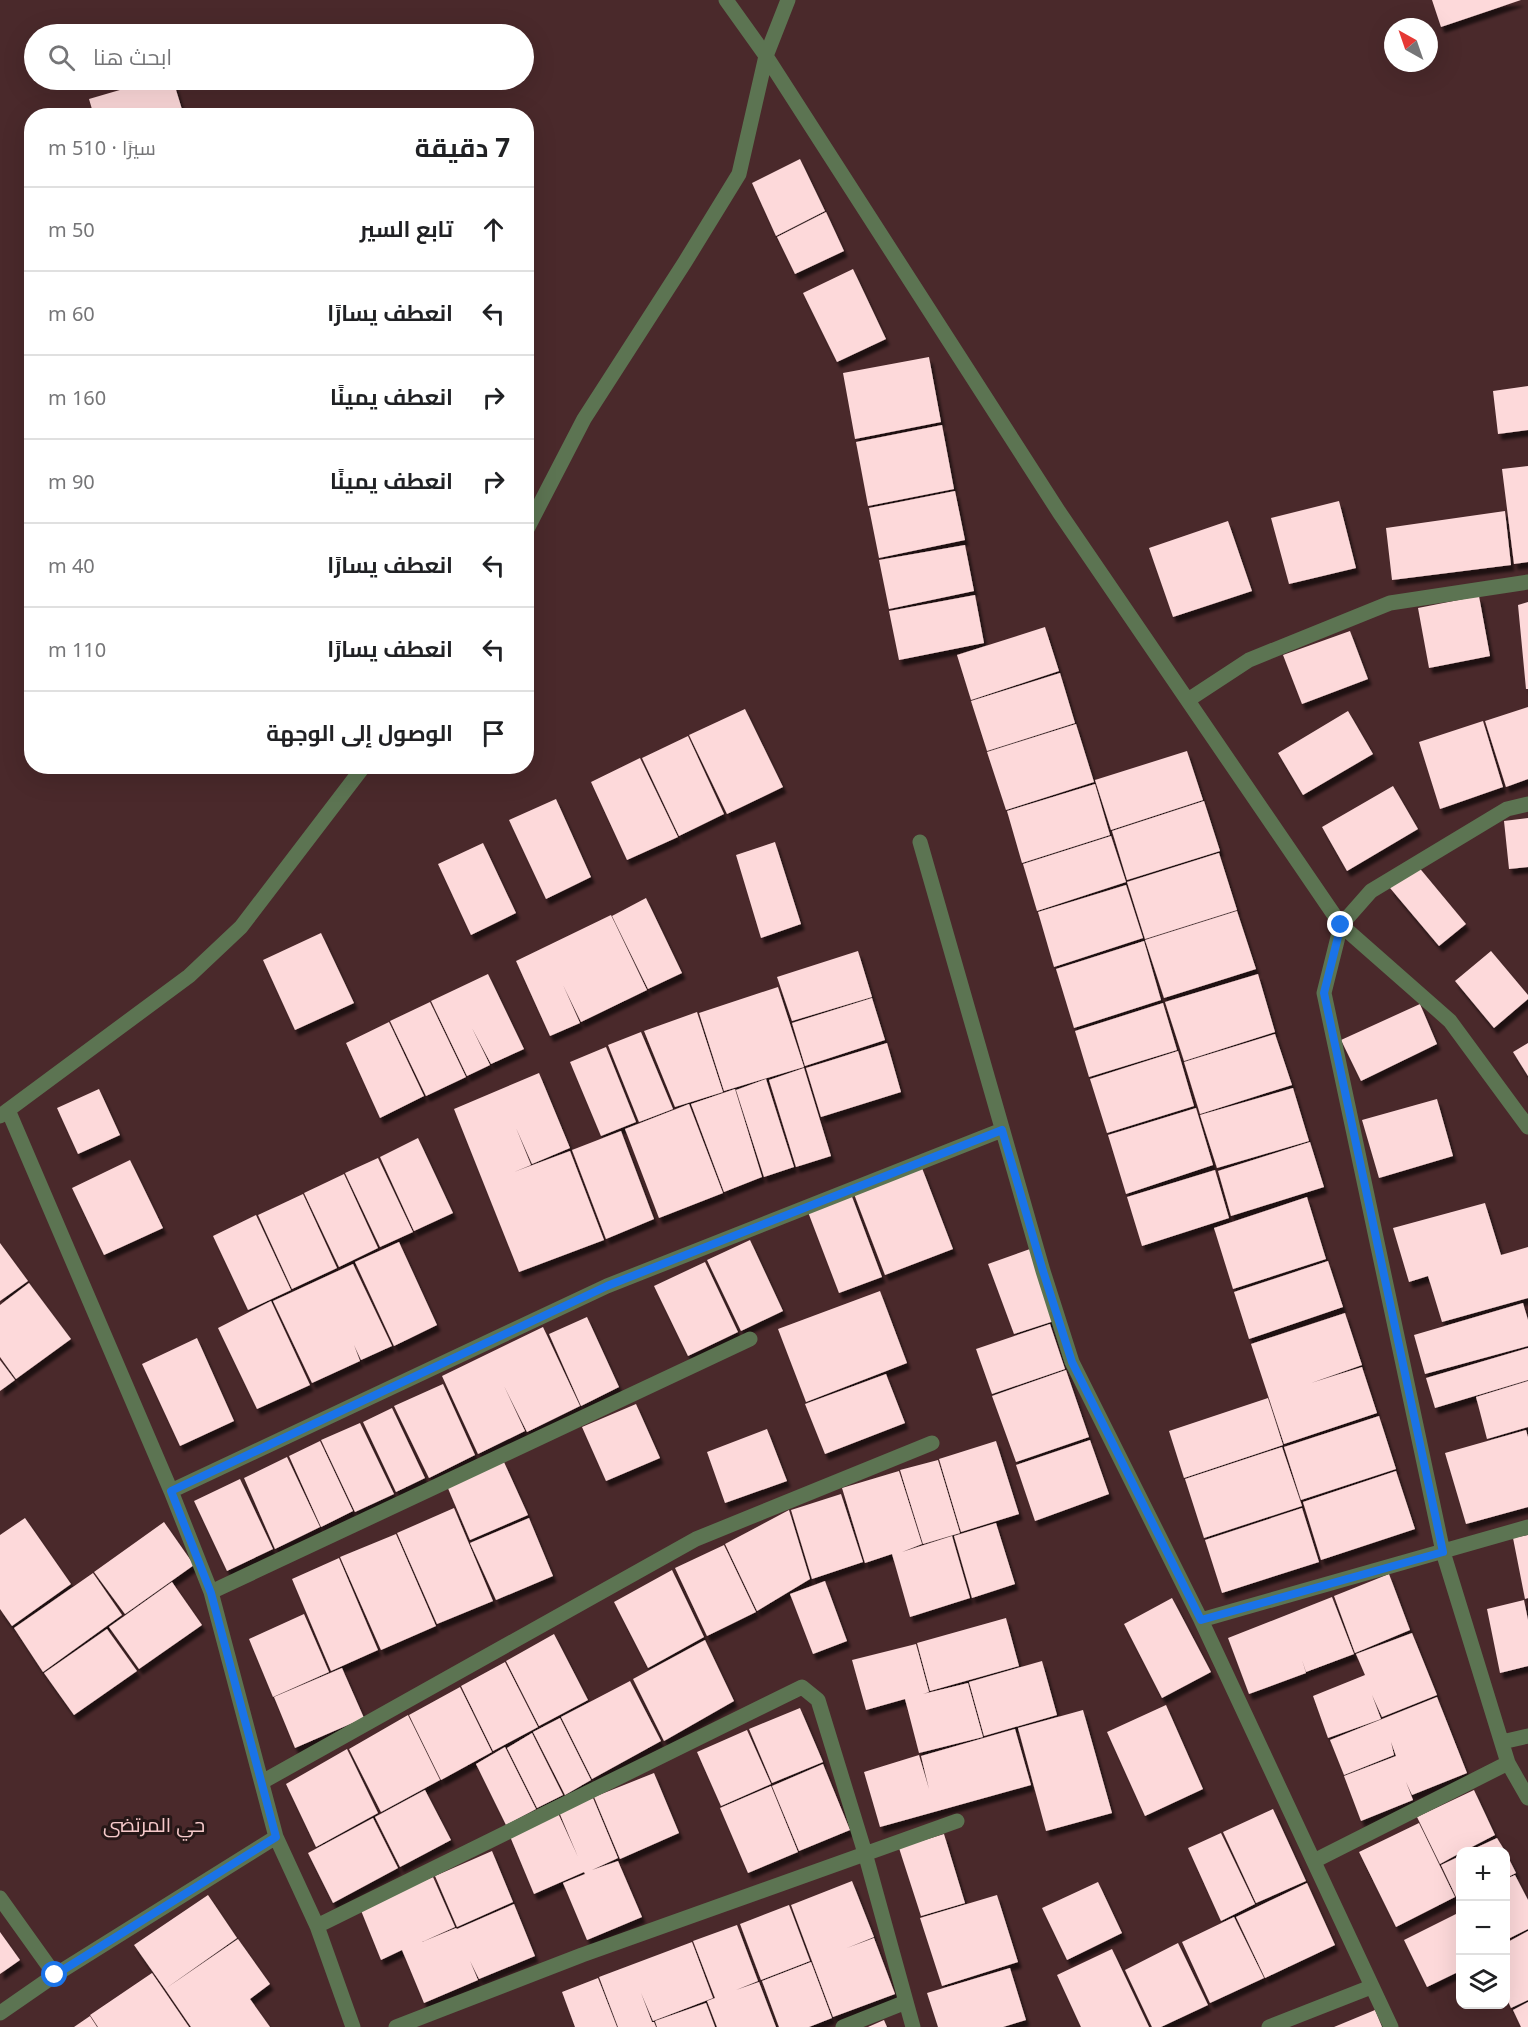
<!DOCTYPE html>
<html lang="ar">
<meta charset="utf-8">
<style>
:root{--surface:#fff;--page:#f6f6f6;--text:#202124;--muted:#757577;--line:#e0e0e0}
body{margin:0;font-family:"Noto Sans",Cairo,sans-serif;background:var(--page);color:var(--text);direction:rtl}
.controls{position:absolute;right:18px;bottom:18px;display:grid;overflow:hidden;border-radius:12px;box-shadow:0 6px 24px #0002}
.controls button{width:54px;height:54px;display:grid;place-items:center;padding:0;border:0;border-bottom:2px solid var(--line);background:var(--surface);color:var(--text);font:30px sans-serif}
.compass{position:absolute;left:1384px;top:18px;width:54px;height:54px;border-radius:50%;background:var(--surface);box-shadow:0 6px 24px #0002;rotate:320deg}
.stop{position:absolute;width:18px;height:18px;margin:-14px;border:4px solid #1a73e8;border-radius:50%;background:#fff}
.stop.end{background:#1a73e8;border-color:#fff;box-shadow:0 2px 6px #0008}
.list{margin:0;padding:0;list-style:none}
h2{display:flex;justify-content:space-between;align-items:center;height:78px;margin:0;padding:0 24px;font-size:26px}
h2 small{font-size:20px;font-weight:400;color:var(--muted)}
.list li{display:grid;grid-template-columns:39px 1fr auto;gap:18px;align-items:center;box-sizing:border-box;height:84px;padding:0 24px;border-top:2px solid var(--line)}
.list b{display:block;font-size:22px;white-space:nowrap}
.list em{font-size:20px;font-style:normal;color:var(--muted)}
.icon{flex:none;width:33px;height:33px;fill:none;stroke:currentColor;stroke-width:2;stroke-linecap:round;stroke-linejoin:round}
.map{position:relative;flex:none;width:1528px;height:2027px;overflow:hidden;direction:ltr}
.search{position:absolute;background:var(--surface);box-shadow:0 6px 24px #0002;left:24px;top:24px;width:510px;height:66px;display:flex;align-items:center;gap:15px;box-sizing:border-box;padding:0 21px;border-radius:33px;color:var(--muted);font-size:22px}
.panel{position:absolute;background:var(--surface);box-shadow:0 6px 24px #0002;left:24px;top:108px;width:510px;height:666px;border-radius:24px;direction:rtl}
.map>svg:first-child{display:block}
.building{fill:#fdd9da;filter:url(#shadow)}
.lines{fill:none;stroke-linecap:round;stroke-linejoin:round}
.street{stroke:#5c7452;stroke-width:15}
.route{stroke:#1a73e8;stroke-width:8}
.labels{text-anchor:middle;stroke-width:6;stroke-linejoin:round;paint-order:stroke}
.quarter-label{font-size:20px;fill:#f6c9ca;stroke:#261717}
</style>
<div class="map">
<svg width="1528" height="2027" viewBox="0 0 1528 2027">
<defs>
<filter id="shadow"><feDropShadow dx="3.5" dy="6" stdDeviation="1.5" flood-color="#0009"/></filter>
</defs>
<rect width="100%" height="100%" fill="#4a292b"/>
<path class="building" d="M1432 0H1521L1441 27Z
M154 80H173L184 116H94L89 99Z
M800 159 825 211 776 236 752 183Z
M826 212 844 251 795 274 777 237Z
M853 269 886 339 837 362 803 293Z
M929 357 941 422 855 439 843 373Z
M1528 386V430L1498 434 1493 391Z
M942 425 954 489 868 506 856 442Z
M1528 466V562L1514 564 1502 469Z
M955 491 965 540 879 558 869 508Z
M1339 501 1356 568 1289 584 1271 518Z
M1505 511 1511 565 1392 580 1386 528Z
M1228 521 1252 591 1173 617 1149 548Z
M965 545 974 591 889 609 879 560Z
M975 595 984 643 899 660 889 611Z
M1479 596 1490 656 1429 668 1418 608Z
M1528 602V689H1526L1518 605Z
M1045 627 1059 671 971 700 957 655Z
M1350 631 1368 679 1302 704 1283 655Z
M1060 673 1075 723 987 751 971 701Z
M1528 707V779L1506 787 1485 721Z
M745 709 783 787 727 814 689 735Z
M1348 711 1373 754 1303 795 1278 753Z
M1483 721 1503 787 1440 809 1419 742Z
M1076 724 1094 782 1006 810 987 752Z
M688 736 724 814 679 836 642 758Z
M1187 751 1203 800 1111 830 1095 780Z
M640 758 678 837 627 860 591 782Z
M1095 784 1110 835 1022 863 1007 811Z
M1393 786 1418 829 1347 871 1322 827Z
M556 799 591 877 546 899 509 820Z
M1204 801 1220 851 1127 880 1112 831Z
M1528 818V867L1509 869 1504 821Z
M1111 836 1126 882 1037 911 1023 864Z
M775 842 801 924 761 938 736 855Z
M483 843 516 913 471 935 438 864Z
M1219 853 1237 910 1145 939 1127 882Z
M1417 865 1466 924 1439 946 1390 888Z
M1126 885 1143 938 1054 967 1038 912Z
M646 898 682 973 648 989 612 916Z
M1237 911 1256 969 1164 998 1145 940Z
M611 915 647 990 581 1022 563 985 580 1023 550 1036 516 961Z
M321 933 354 1003 295 1030 263 960Z
M1144 941 1161 1000 1074 1028 1056 969Z
M858 951 872 997 792 1021 777 977Z
M1491 951 1528 995V999L1494 1028 1455 981Z
M488 974 524 1049 491 1064 472 1028 490 1065 467 1076 431 1001Z
M1258 974 1275 1032 1184 1061 1165 1002Z
M778 987 804 1067 724 1091 699 1013Z
M872 998 885 1040 805 1066 792 1023Z
M430 1002 466 1077 426 1096 390 1021Z
M1163 1003 1177 1050 1089 1077 1075 1031Z
M1420 1004 1437 1044 1361 1081 1341 1040Z
M697 1012 723 1092 675 1107 644 1031Z
M389 1022 424 1096 380 1118 346 1043Z
M641 1032 673 1109 639 1122 608 1045Z
M1275 1034 1292 1085 1200 1114 1184 1062Z
M887 1043 901 1092 821 1117 806 1068Z
M1528 1043V1076L1513 1052Z
M606 1047 636 1122 601 1136 570 1062Z
M1178 1051 1194 1106 1107 1133 1090 1079Z
M804 1068 831 1156 796 1167 769 1080Z
M539 1073 570 1148 532 1164 516 1128 531 1165 514 1172 570 1151 604 1240 519 1272 454 1109Z
M766 1079 794 1167 764 1177 736 1090Z
M1293 1088 1309 1141 1217 1168 1200 1115Z
M99 1089 120 1135 78 1154 57 1108Z
M735 1089 762 1177 724 1192 691 1104Z
M1437 1099 1453 1156 1379 1178 1362 1120Z
M689 1104 723 1193 659 1218 625 1129Z
M1196 1108 1213 1165 1126 1194 1108 1135Z
M621 1131 654 1219 606 1239 572 1150Z
M418 1138 453 1213 414 1231 380 1157Z
M1310 1142 1324 1187 1231 1216 1218 1171Z
M378 1158 413 1232 380 1247 345 1173Z
M130 1160 163 1228 104 1255 72 1188Z
M922 1168 953 1249 885 1275 854 1194Z
M1215 1170 1229 1218 1142 1246 1127 1197Z
M344 1174 378 1248 339 1267 304 1193Z
M303 1194 337 1268 292 1289 258 1215Z
M851 1194 882 1277 839 1293 808 1212Z
M1307 1197 1326 1259 1233 1289 1214 1228Z
M1485 1203 1501 1255 1528 1247V1298L1442 1322 1428 1276 1409 1282 1393 1228Z
M256 1215 291 1290 248 1310 213 1236Z
M750 1240 783 1311 741 1331 707 1260Z
M399 1242 437 1325 394 1346 355 1262Z
M0 1243 28 1281 0 1301Z
M1030 1249 1054 1321 1014 1334 988 1264Z
M1328 1261 1343 1307 1249 1339 1234 1292Z
M705 1262 738 1332 688 1356 654 1286Z
M353 1264 392 1346 361 1360 354 1345 360 1361 312 1383 273 1301Z
M29 1283 71 1339 16 1379 0 1357V1305Z
M880 1291 907 1363 806 1402 778 1329Z
M271 1301 310 1385 257 1409 218 1328Z
M1523 1303 1528 1320V1346L1425 1374 1414 1335Z
M1345 1313 1362 1365 1311 1383 1362 1367 1377 1413 1284 1444 1251 1344Z
M587 1317 619 1387 581 1406 549 1334Z
M1050 1324 1065 1369 992 1394 976 1349Z
M543 1327 580 1406 527 1432 504 1386 525 1431 478 1454 442 1376Z
M197 1338 234 1421 180 1446 142 1364Z
M1528 1348V1380L1435 1408 1426 1378Z
M0 1360 15 1380 0 1391Z
M1066 1370 1089 1437 1016 1462 992 1396Z
M886 1374 905 1423 825 1454 805 1404Z
M1528 1381V1427L1487 1439 1476 1397Z
M443 1384 475 1455 429 1478 394 1406Z
M1268 1398 1283 1445 1184 1478 1169 1431Z
M636 1404 660 1458 606 1481 582 1427Z
M392 1408 425 1478 396 1492 363 1422Z
M1379 1416 1396 1469 1301 1500 1284 1447Z
M360 1423 394 1494 355 1512 321 1440Z
M767 1429 787 1481 725 1503 707 1452Z
M1526 1430 1528 1437V1507L1466 1524 1445 1453Z
M1090 1440 1109 1494 1035 1521 1016 1465Z
M320 1441 353 1511 321 1527 289 1456Z
M996 1441 1019 1514 961 1532 939 1459Z
M1282 1447 1302 1506 1204 1538 1185 1479Z
M287 1457 320 1527 275 1549 244 1478Z
M938 1460 960 1533 923 1544 900 1470Z
M504 1462 528 1515 470 1540 447 1486Z
M899 1471 922 1544 902 1552 952 1536 970 1598 910 1617 892 1554 865 1563 842 1488Z
M1396 1471 1415 1529 1321 1560 1303 1502Z
M240 1479 273 1549 227 1571 194 1501Z
M841 1494 863 1562 812 1579 791 1510Z
M454 1508 493 1601 437 1624 397 1533Z
M1302 1508 1319 1562 1222 1593 1205 1540Z
M789 1510 810 1579 757 1611 725 1544Z
M25 1518 71 1584 12 1626 0 1609V1535Z
M529 1518 553 1576 496 1600 470 1543Z
M164 1522 194 1565 125 1614 94 1572Z
M996 1523 1015 1584 972 1598 954 1536Z
M396 1534 436 1626 381 1650 340 1557Z
M1528 1535V1598L1525 1599 1513 1538Z
M724 1545 756 1612 707 1636 675 1568Z
M339 1558 378 1650 331 1671 292 1579Z
M672 1570 704 1637 648 1668 614 1602Z
M93 1573 122 1615 43 1672 14 1628Z
M1389 1574 1410 1630 1355 1653 1334 1596Z
M825 1581 847 1641 813 1654 790 1594Z
M172 1582 202 1625 139 1669 109 1627Z
M1332 1597 1354 1654 1306 1672 1302 1660 1306 1673 1249 1694 1228 1638Z
M1172 1598 1211 1672 1162 1698 1124 1624Z
M1524 1600 1528 1620V1666L1500 1673 1487 1609Z
M304 1614 329 1672 273 1697 249 1639Z
M1006 1618 1019 1666 930 1691 917 1643Z
M107 1629 137 1671 74 1715 44 1673Z
M1412 1633 1437 1695 1382 1717 1372 1695 1381 1719 1328 1738 1313 1696 1365 1675 1356 1654Z
M554 1634 588 1700 539 1726 506 1661Z
M705 1640 734 1701 664 1741 633 1679Z
M916 1644 929 1692 923 1694 968 1683 983 1737 919 1753 905 1699 866 1710 852 1660Z
M1042 1661 1057 1715 984 1736 969 1682Z
M505 1662 538 1727 493 1751 461 1686Z
M342 1668 364 1718 295 1748 274 1697Z
M630 1681 661 1741 592 1779 561 1717Z
M460 1687 492 1752 441 1780 409 1715Z
M1437 1697 1467 1773 1412 1795 1406 1782 1413 1800 1361 1821 1344 1776 1396 1756 1391 1742 1394 1755 1344 1775 1330 1740Z
M1166 1705 1203 1789 1145 1816 1107 1732Z
M800 1708 823 1762 772 1783 749 1729Z
M1083 1710 1112 1813 1046 1831 1018 1728Z
M408 1715 440 1780 381 1812 349 1749Z
M560 1718 591 1780 565 1795 533 1732Z
M1015 1729 1031 1785 880 1827 864 1772 919 1755 929 1789 921 1756Z
M747 1730 771 1784 721 1806 697 1752Z
M532 1733 563 1795 537 1808 507 1748Z
M505 1747 536 1809 506 1825 476 1764Z
M347 1749 378 1813 316 1847 286 1784Z
M823 1764 850 1830 799 1851 772 1786Z
M654 1773 679 1833 620 1859 594 1797Z
M771 1786 798 1852 748 1873 720 1808Z
M425 1790 451 1840 400 1867 375 1817Z
M1474 1790 1495 1835 1464 1851H1461L1460 1853 1440 1864 1417 1817Z
M593 1798 618 1858 592 1870 618 1861 642 1917 587 1940 563 1883 585 1874 584 1872 534 1894 509 1834 558 1813 578 1857 559 1812Z
M1273 1809 1306 1881 1256 1903 1223 1832Z
M373 1818 398 1868 333 1903 308 1853Z
M1419 1823 1455 1897 1396 1927 1359 1852Z
M1221 1833 1255 1904 1221 1921 1188 1848Z
M944 1834 965 1903 921 1916 899 1848Z
M1497 1838 1505 1851H1469Z
M492 1851 513 1902 457 1927 435 1876Z
M1506 1853 1516 1873 1506 1878Z
M1460 1856V1899L1458 1901 1441 1865Z
M1515 1875 1528 1900V1929L1506 1940V1879Z
M433 1877 455 1927 422 1942 456 1928 457 1929 514 1904 535 1956 479 1979 470 1961 478 1980 424 2003 402 1950 381 1960 360 1908Z
M852 1881 874 1937 847 1948 874 1938 895 1994 833 2017 791 1905Z
M1098 1882 1122 1933 1067 1960 1042 1908Z
M1307 1883 1335 1945 1265 1978 1236 1917Z
M208 1895 237 1938 165 1989 134 1945Z
M997 1895 1018 1962 942 1986 920 1918Z
M789 1905 810 1961 761 1980 740 1924Z
M1460 1912V1971L1427 1987 1404 1940Z
M1234 1917 1264 1978 1210 2003 1182 1942Z
M737 1925 758 1981 736 1990 759 1982 776 2027H717L707 2001 715 1998 693 1941Z
M1528 1931V2000L1511 2008 1506 1997V1943Z
M0 1932 20 1960 0 1974Z
M238 1939 270 1984 250 1999 270 2027H191L165 1989Z
M692 1942 713 1998 653 2021 641 1993 652 2022H654L656 2027H618L599 1977Z
M1178 1943 1208 2005 1161 2027H1152L1125 1970Z
M1112 1949 1149 2027H1081L1057 1975Z
M811 1962 832 2018 809 2027H779L762 1981Z
M1010 1968 1026 2020 1003 2027H938L927 1993Z
M152 1973 189 2027H98L90 2015Z
M598 1978 617 2027H575L562 1992Z
M1528 2002V2027H1521L1513 2010Z
M706 2003 715 2027H657L655 2021Z
M1375 2010 1382 2027H1334Z
M90 2016 97 2027H74Z
M884 2020 887 2027H868Z"/>
<g class="lines">
<path class="street" d="M726 0 766 56 1059 512 1341 925 1450 1021 1528 1127
M526 531 584 419 685 262 739 174 766 56 788 0
M1188 700 1249 660 1390 603 1528 582
M1528 804 1507 809 1371 891 1341 925 1324 993 1443 1552 1508 1763 1528 1798
M920 842 1043 1271 1072 1362 1201 1620 1391 2027
M8 1110 171 1491 211 1592 276 1837 317 1926 353 2027
M0 1116 189 976 241 927 364 766
M171 1491 607 1286 1002 1130
M211 1592 750 1339
M1201 1620 1528 1527
M1502 1742 1528 1736
M262 1782 696 1539 932 1443
M1314 1861 1508 1763
M0 1898 55 1975
M317 1926 802 1687 818 1700 865 1853 913 2027
M0 2013 55 1975 276 1837
M396 2027 582 1955 957 1821
M843 2027 906 2002
M1269 2027 1371 1987"/>
</g>
<g class="lines">
<path class="route" d="M55 1975 276 1837 211 1593 171 1491 607 1286 1002 1130 1043 1271 1072 1362 1201 1620 1443 1552 1324 993 1341 925"/>
</g>
<g class="labels">
<g class="quarter-label">
<text x="154" y="1832">حي المرتضى</text>
</g>
</g>
</svg>
<div class="controls">
<button>+</button>
<button>−</button>
<button><svg class="icon" aria-label="layers" viewBox="0 0 24 24"><path d="M12 4l9 5-9 5-9-5zM3 14l9 5 9-5"/></svg></button>
</div>
<svg class="compass" viewBox="-18 -18 36 36"><path d="M0-13l5 13h-10z" fill="#e53935"/><path d="M0 13l5-13h-10z" fill="#757577"/></svg>
<div class="stop" style="left:55px;top:1975px"></div>
<div class="stop end" style="left:1341px;top:925px"></div>
<div class="search"><svg class="icon" aria-label="search" viewBox="0 0 24 24"><circle cx="10" cy="10" r="6"/><path d="M15 15l6 6"/></svg>ابحث هنا</div>
<section class="panel">
<h2>7 دقيقة<small>سيرًا · 510 m</small></h2>
<ul class="list">
<li><svg class="icon" aria-label="ahead" viewBox="0 0 24 24"><path d="M12 20V5M6 11l6-6 6 6"/></svg><div><b>تابع السير</b></div><em>50 m</em></li>
<li><svg class="icon" aria-label="left" viewBox="0 0 24 24"><path d="M17 20v-9H6M10 6l-5 5 5 5"/></svg><div><b>انعطف يسارًا</b></div><em>60 m</em></li>
<li><svg class="icon" aria-label="right" viewBox="0 0 24 24"><path d="M7 20v-9h11M14 6l5 5-5 5"/></svg><div><b>انعطف يمينًا</b></div><em>160 m</em></li>
<li><svg class="icon" aria-label="right" viewBox="0 0 24 24"><path d="M7 20v-9h11M14 6l5 5-5 5"/></svg><div><b>انعطف يمينًا</b></div><em>90 m</em></li>
<li><svg class="icon" aria-label="left" viewBox="0 0 24 24"><path d="M17 20v-9H6M10 6l-5 5 5 5"/></svg><div><b>انعطف يسارًا</b></div><em>40 m</em></li>
<li><svg class="icon" aria-label="left" viewBox="0 0 24 24"><path d="M17 20v-9H6M10 6l-5 5 5 5"/></svg><div><b>انعطف يسارًا</b></div><em>110 m</em></li>
<li><svg class="icon" aria-label="arrive" viewBox="0 0 24 24"><path d="M6 21V4h12l-3 4 3 4H6"/></svg><div><b>الوصول إلى الوجهة</b></div></li>
</ul>
</section>
</div>
